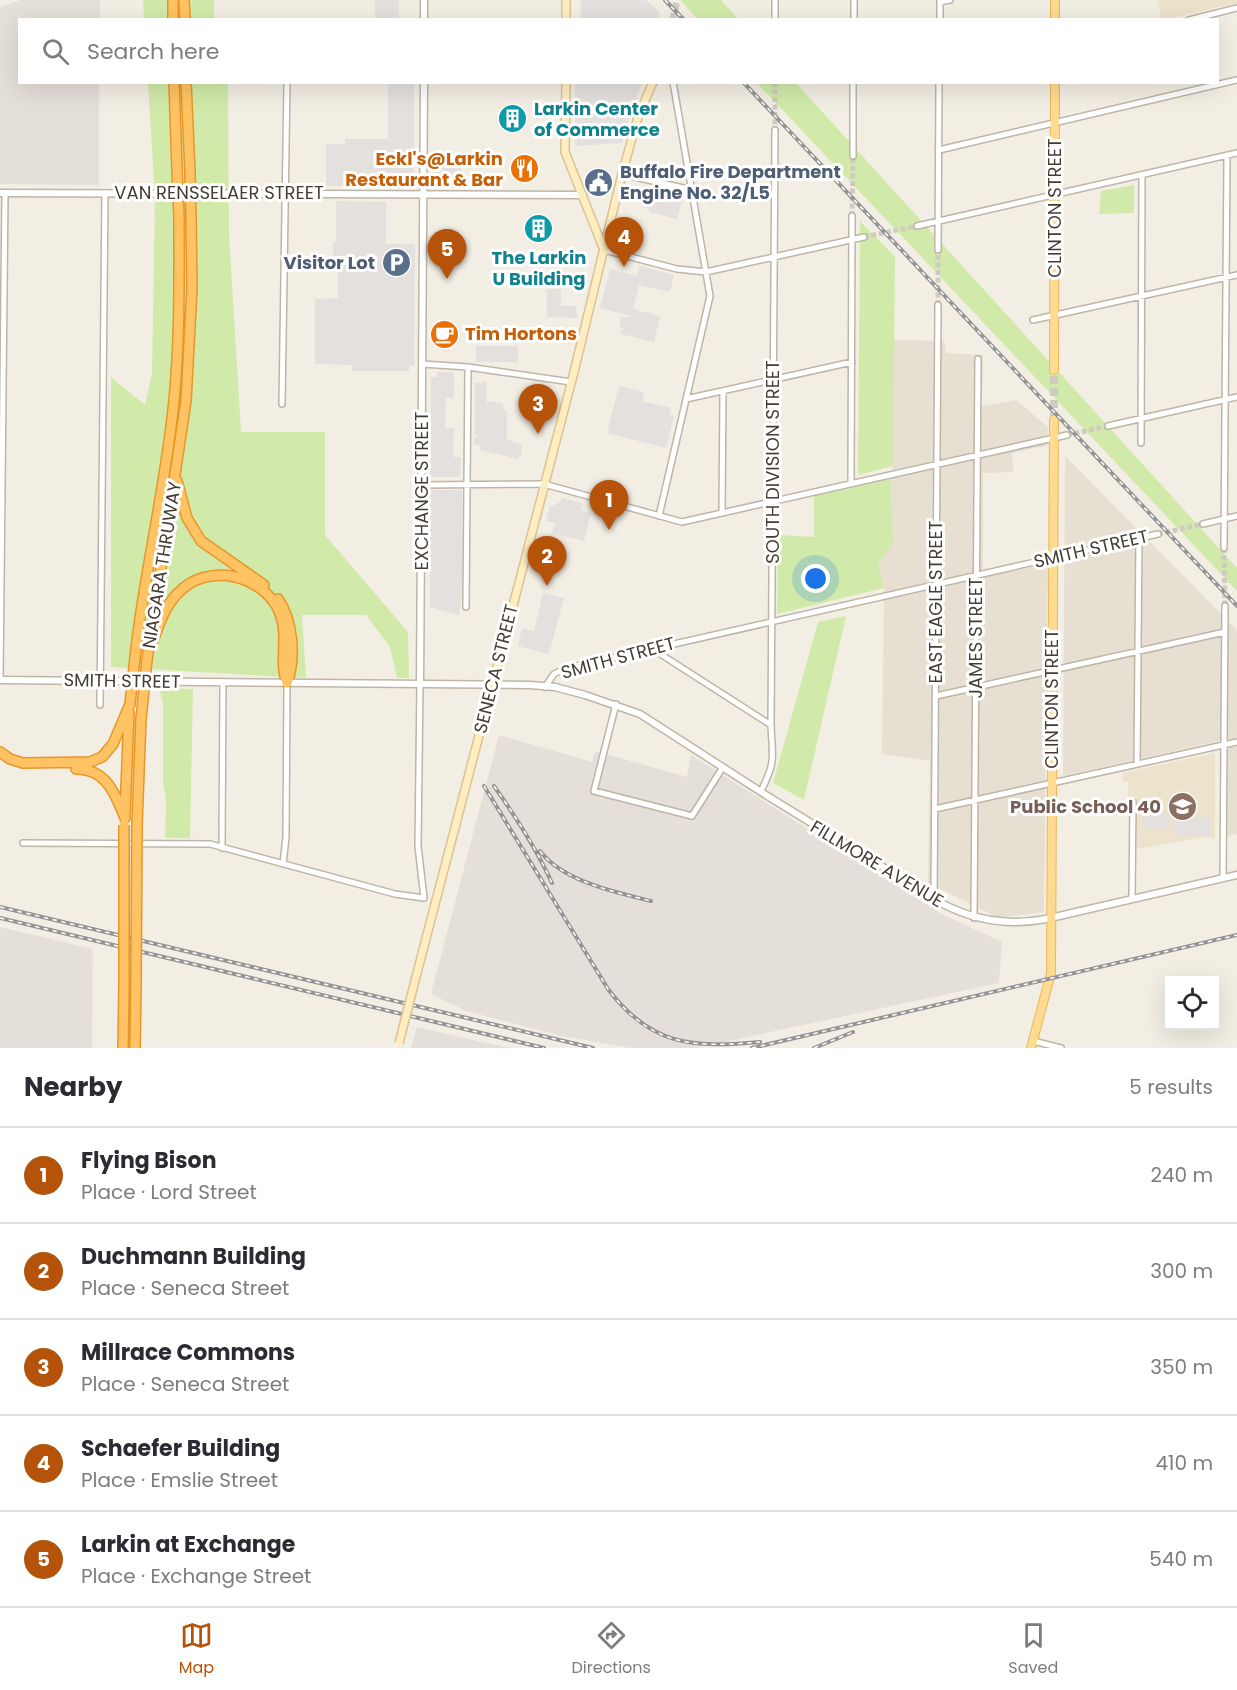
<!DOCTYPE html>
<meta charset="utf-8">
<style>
:root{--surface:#fff;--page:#f2f2f3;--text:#2b2b33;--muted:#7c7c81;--line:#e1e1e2;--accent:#b45309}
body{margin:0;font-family:Poppins,sans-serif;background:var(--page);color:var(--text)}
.controls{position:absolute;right:18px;bottom:18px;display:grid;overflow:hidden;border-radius:0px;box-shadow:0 6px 24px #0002}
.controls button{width:54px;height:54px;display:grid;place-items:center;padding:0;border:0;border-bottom:2px solid var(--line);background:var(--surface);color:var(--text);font:30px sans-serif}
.you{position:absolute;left:816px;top:579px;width:21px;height:21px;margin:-15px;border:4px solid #fff;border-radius:50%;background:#1a73e8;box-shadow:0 0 0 9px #1a73e833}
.badge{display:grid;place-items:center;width:39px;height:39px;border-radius:50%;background:var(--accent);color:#fff;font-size:20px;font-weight:700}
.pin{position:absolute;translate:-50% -50px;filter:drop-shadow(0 2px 3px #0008)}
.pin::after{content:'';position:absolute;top:32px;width:21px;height:18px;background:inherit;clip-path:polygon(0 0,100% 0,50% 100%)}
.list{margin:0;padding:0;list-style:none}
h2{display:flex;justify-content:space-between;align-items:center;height:78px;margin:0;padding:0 24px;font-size:26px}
h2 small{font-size:20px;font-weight:400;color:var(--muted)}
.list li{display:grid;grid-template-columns:39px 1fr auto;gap:18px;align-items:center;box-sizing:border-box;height:96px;padding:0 24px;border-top:2px solid var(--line)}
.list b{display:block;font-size:22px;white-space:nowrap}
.list p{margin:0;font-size:20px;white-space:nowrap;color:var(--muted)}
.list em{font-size:20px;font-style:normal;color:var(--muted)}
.icon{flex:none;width:33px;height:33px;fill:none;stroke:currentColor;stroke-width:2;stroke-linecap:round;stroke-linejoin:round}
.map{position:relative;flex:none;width:1237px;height:1048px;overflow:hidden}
.search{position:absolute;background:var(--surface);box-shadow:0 6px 24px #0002;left:18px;right:18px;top:18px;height:66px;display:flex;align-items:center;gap:15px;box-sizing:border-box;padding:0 21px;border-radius:0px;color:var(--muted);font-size:22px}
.sheet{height:558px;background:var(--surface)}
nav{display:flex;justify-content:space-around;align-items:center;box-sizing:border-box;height:84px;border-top:2px solid var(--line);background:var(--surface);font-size:16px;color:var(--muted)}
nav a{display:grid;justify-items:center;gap:3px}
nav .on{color:var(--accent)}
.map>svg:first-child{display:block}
.residential{fill:#e7dfd1}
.industrial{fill:#e5dfd9}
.education{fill:#ede2cc}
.green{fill:#d1eaa9}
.parking{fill:#e3e0dd}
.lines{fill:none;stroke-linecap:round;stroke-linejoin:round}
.minor-tunnel{stroke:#d0cbc1;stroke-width:5;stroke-dasharray:5 2.5;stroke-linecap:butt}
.secondary-tunnel{stroke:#d0cbc1;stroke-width:7;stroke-dasharray:7 3.5;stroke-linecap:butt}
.primary-tunnel{stroke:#d0cbc1;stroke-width:8;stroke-dasharray:8 4;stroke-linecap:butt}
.minor-casing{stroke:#bfb5a6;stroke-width:8}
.tertiary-casing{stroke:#bfb5a6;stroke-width:9}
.secondary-casing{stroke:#dac292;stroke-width:10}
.primary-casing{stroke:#ebb75a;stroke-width:10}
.motorway-casing{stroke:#e7972a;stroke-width:12}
.minor{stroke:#fff;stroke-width:5}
.tertiary{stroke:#fff;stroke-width:6}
.secondary{stroke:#ffedc2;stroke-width:7}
.primary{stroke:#ffda91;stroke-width:8}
.motorway{stroke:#ffc363;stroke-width:9}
.rail-casing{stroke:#949494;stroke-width:4}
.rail{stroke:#fff;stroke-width:1.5;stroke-dasharray:4.5;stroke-linecap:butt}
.secondary-bridge-casing{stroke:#dac292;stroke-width:10;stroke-linecap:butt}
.motorway-bridge-casing{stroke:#e7972a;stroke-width:12;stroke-linecap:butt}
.secondary-bridge{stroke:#ffedc2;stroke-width:7}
.motorway-bridge{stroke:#ffc363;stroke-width:9}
.labels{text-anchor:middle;stroke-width:6;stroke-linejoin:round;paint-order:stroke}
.culture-label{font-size:18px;font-weight:bold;fill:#0d838f;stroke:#fff;text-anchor:start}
.food-label{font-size:18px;font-weight:bold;fill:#c56008;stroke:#fff;text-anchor:end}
.service-label{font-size:18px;font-weight:bold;fill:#4e5e75;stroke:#fff;text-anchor:start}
.street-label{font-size:18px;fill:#453d33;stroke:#fff}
.education-label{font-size:18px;font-weight:bold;fill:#785e54;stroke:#fff;text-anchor:end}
</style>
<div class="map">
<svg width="1237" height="1048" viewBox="0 0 1237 1048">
<rect width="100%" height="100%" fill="#f3eee4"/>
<path class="residential" d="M894 340 944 341 946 353 983 355 982 406 1016 400 1048 427 1047 446 1012 453 1013 472 983 473V577L1048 564 1044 912 999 918 928 883 930 761 882 754 884 588 878 564 893 543 891 479 893 466Z
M1065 456 1237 630V834L1227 836 1228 739 1063 776Z"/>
<path class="industrial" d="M21 0H100V19L20 20V82L99 83V185L0 184V7Z
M499 735 592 762 595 751 687 777 691 755 942 914 1002 942 999 983 696 1048H631L561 1036 466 1011 431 994Z
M0 927 93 949 92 1048H0Z
M417 1027 486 1043 511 1048H411Z"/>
<path class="education" d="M1157 0H1237V3L1162 20Z
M1215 753V838H1198L1137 849 1136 817H1128V782H1124L1122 773Z"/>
<path class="green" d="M143 0H214V19H144Z
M680 0H721L738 19H698Z
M148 83H228L229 234 241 432H325V535L408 632 409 678H397L390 647 366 615H302L306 678 111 667V377L145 405 152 374 155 199Z
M757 83H796L1237 568V591Z
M1134 185V213L1099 214 1101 191Z
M860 221 895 257 893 466 858 475Z
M891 479 893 543 878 564 884 588 777 614 778 535 814 537V496Z
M846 616 804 800 773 783 818 622Z
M159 688 193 689 190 838H165L166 800 163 782V703Z"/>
<path class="parking" d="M375 0H399V19H375Z
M581 0H646L659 12V19H581Z
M388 83H414V186H326V144H345V139H388Z
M575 83H642L628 122 622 143 575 146Z
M433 165 461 166V188L433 187Z
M649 188 683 198 677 219 649 212 650 209 644 207Z
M336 201 386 202V244H415L414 366H409V371H352V365L315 364V299L338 298V272L333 271V242L336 241Z
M639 266 674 275 670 292 639 285 633 309 660 316 654 342 621 334 623 328 619 326 621 316 631 318V316L600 308 610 269 637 276Z
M547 289H561V306H575L578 318 547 317Z
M476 346H518V362H476Z
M437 372H454V398H446L445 428H454L453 457H461L460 477H430L431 377H437Z
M483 381H486L487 404 489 401 503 404V410L507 411V440L522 444 521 455H519L518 459 480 450 481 445H474V437L480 436 475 435V383H482Z
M619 386 644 392 642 401 671 408 669 415 674 416 666 448 607 433Z
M430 490H462V594L459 615 430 607Z
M562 498 582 503 581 510 591 513 584 541 552 533 555 523 546 521 550 505 553 506 561 501Z
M543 593 564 598 549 654 518 646 522 628 534 631Z
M1143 813H1170V829H1143Z
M1195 817H1212L1211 835 1176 837 1173 822Z"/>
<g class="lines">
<path class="minor-tunnel" d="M775 82V130
M852 216 853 156
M864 237 917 226
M938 305V250
M1067 435 1108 426
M1158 534 1203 524
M1224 548 1225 606"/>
<path class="secondary-tunnel" d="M673 20 677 0"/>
<path class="primary-tunnel" d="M1054 420V370"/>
<defs>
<path id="minor" d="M940 2 950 0
M775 20V0
M854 20V0
M940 20V0
M1189 20 1237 8
M939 150 1237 80
M853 156V82
M622 174 692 190
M917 226 1237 153
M604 250 677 269 706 272 864 237
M938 250 939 82
M1033 320 1237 275
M422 364 468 367 571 382
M686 399 852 362
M282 404 287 82
M1108 426 1237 397
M1141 443 1142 175
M851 483 852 216
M421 485 544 484 682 522 1067 435
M722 513 723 391
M659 516 710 296 673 82
M1203 524 1237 516
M1224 548 1227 156
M466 607 468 367
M651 648 771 725
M0 680 5 193
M545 687 554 674 564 669 1158 534
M936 696 1225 632
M616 704 594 791 692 816 723 767
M100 705 105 193
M1137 764 1139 538
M761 791C777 759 772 758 771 725L775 130
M935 809 1237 742
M23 843 210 844 395 894 424 898 418 846 420 684
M222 848 223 683
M283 864 286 837 287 683
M1223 878 1225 606
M934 899 938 305
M1132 899 1133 802
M974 918 978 359
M1033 1041 1061 1048"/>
<path id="tertiary" d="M424 20V0
M0 193 583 195
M0 680 530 685 555 687 585 695 640 714 769 797 943 904C976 921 1009 926 1046 919L1237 875
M420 684 424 82"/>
<path id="secondary" d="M566 20V0
M566 82 565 152 604 250
M417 973 574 372 622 174 638 117 653 82"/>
<path id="primary" d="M1055 20V0
M1054 370 1055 82
M1031 1048 1051 973 1054 420"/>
<path id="motorway" d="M173 0V20
M184 0 185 20
M174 82 177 170
M186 82 190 172
M177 481 187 518 201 541 264 585
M278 599C293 620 296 658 287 683
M153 641C159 624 165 606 178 593 207 562 262 574 279 611 290 636 278 661 287 683
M136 648C146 565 166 484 174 400 180 340 179 279 179 218
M147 660 186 401 192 289 191 218
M0 752 10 759 23 763 90 762 102 757 113 744 130 704
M76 769C106 769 115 793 125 818
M125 813 129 713
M137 825 141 719
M123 1048 124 984
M135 1048 136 985"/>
</defs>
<use href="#minor" class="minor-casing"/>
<use href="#tertiary" class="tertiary-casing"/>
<use href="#secondary" class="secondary-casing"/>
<use href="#primary" class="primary-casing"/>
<use href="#motorway" class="motorway-casing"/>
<use href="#minor" class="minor"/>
<use href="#tertiary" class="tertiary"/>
<use href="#secondary" class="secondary"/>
<use href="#primary" class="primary"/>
<use href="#motorway" class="motorway"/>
<defs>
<path id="rail" d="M665 0 684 20
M743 82 1237 606
M484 786 608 989C651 1046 692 1048 760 1042
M494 786C516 817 536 848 552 883
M540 851C564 882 615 892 651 901
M0 907 593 1048
M0 918 544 1048
M752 1048 1237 935
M814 1048 853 1032"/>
</defs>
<use href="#rail" class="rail-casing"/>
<use href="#rail" class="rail"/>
<defs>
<path id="secondary-bridge" d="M399 1043 417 973"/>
<path id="motorway-bridge" d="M177 170 179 218
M190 172 191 218
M130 704 136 648
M141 719 147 660
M124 984V825
M136 985 137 825"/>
</defs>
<use href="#secondary-bridge" class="secondary-bridge-casing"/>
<use href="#motorway-bridge" class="motorway-bridge-casing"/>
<use href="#secondary-bridge" class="secondary-bridge"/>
<use href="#motorway-bridge" class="motorway-bridge"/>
</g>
<defs>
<symbol id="building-disc" viewBox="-11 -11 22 22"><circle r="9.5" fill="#0f9aa8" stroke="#fff"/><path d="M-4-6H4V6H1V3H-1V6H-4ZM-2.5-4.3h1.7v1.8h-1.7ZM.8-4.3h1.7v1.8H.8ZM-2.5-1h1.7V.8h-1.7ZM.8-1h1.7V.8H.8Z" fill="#fff"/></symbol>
<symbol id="restaurant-disc" viewBox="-11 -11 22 22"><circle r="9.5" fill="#e8710a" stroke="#fff"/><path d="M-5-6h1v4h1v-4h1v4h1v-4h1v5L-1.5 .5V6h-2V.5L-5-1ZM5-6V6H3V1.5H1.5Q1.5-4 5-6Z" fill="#fff"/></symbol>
<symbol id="civic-disc" viewBox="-11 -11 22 22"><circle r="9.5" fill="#5c6f8a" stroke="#fff"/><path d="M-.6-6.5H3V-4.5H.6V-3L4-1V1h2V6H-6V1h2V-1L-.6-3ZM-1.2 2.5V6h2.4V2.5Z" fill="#fff"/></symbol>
<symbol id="parking-disc" viewBox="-11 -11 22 22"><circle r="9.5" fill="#5c6f8a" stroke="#fff"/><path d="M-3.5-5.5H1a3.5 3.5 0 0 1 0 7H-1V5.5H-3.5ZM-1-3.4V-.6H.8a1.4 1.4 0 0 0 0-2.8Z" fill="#fff"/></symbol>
<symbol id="cafe-disc" viewBox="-11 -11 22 22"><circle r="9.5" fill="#e8710a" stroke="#fff"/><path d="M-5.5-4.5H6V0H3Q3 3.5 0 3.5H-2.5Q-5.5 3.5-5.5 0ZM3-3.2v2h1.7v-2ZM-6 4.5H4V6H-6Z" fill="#fff"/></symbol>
<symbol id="school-disc" viewBox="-11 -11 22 22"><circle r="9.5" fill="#8d6e63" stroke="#fff"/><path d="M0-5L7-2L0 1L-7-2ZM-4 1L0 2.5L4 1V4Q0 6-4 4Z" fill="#fff"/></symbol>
</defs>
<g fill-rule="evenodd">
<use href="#building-disc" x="496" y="102" width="33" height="33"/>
<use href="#restaurant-disc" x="508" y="152" width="33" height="33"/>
<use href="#civic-disc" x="582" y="166" width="33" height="33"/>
<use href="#building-disc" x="522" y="212" width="33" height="33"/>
<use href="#parking-disc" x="380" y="246" width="33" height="33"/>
<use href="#cafe-disc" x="428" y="318" width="33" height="33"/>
<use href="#school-disc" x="1166" y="790" width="33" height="33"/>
</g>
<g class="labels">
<g class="culture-label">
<text x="534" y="115">Larkin Center<tspan x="534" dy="21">of Commerce</tspan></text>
<text x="539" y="264" text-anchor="middle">The Larkin<tspan x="539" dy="21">U Building</tspan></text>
</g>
<g class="food-label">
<text x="503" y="165">Eckl's@Larkin<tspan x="503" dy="21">Restaurant &amp; Bar</tspan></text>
<text x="465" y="340" text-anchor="start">Tim Hortons</text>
</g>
<g class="service-label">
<text x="620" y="178">Buffalo Fire Department<tspan x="620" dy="21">Engine No. 32/L5</tspan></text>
<text x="375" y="269" text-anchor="end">Visitor Lot</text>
</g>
<g class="street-label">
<text x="219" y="199">VAN RENSSELAER STREET</text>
<text transform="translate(1055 208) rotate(-90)" y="6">CLINTON STREET</text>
<text transform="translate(773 462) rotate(-90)" y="6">SOUTH DIVISION STREET</text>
<text transform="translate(422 491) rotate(-90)" y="6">EXCHANGE STREET</text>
<text transform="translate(1091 549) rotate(-13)" y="6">SMITH STREET</text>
<text transform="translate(162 565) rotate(-81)" y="6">NIAGARA THRUWAY</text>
<text transform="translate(936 602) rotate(-90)" y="6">EAST EAGLE STREET</text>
<text transform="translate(976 638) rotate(-90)" y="6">JAMES STREET</text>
<text transform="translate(618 658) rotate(-15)" y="6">SMITH STREET</text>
<text transform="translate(496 669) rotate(-76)" y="6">SENECA STREET</text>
<text transform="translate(122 681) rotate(1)" y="6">SMITH STREET</text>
<text transform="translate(1052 699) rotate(-90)" y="6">CLINTON STREET</text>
<text transform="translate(877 864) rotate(31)" y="6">FILLMORE AVENUE</text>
</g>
<g class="education-label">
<text x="1161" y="813">Public School 40</text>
</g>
</g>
</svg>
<div class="controls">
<button><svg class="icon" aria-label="locate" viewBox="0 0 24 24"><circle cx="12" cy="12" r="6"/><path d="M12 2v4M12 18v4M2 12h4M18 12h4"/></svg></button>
</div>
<div class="you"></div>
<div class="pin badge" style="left:609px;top:530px">1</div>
<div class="pin badge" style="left:547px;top:586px">2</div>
<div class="pin badge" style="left:538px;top:434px">3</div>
<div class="pin badge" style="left:624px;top:267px">4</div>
<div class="pin badge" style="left:447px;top:279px">5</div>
<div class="search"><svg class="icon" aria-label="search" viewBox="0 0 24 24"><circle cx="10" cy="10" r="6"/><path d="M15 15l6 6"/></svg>Search here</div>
</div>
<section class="sheet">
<h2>Nearby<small>5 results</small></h2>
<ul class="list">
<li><span class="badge">1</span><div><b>Flying Bison</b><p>Place · Lord Street</p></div><em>240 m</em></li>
<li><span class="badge">2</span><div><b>Duchmann Building</b><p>Place · Seneca Street</p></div><em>300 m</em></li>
<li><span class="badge">3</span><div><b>Millrace Commons</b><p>Place · Seneca Street</p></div><em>350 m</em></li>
<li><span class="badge">4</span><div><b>Schaefer Building</b><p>Place · Emslie Street</p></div><em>410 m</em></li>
<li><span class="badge">5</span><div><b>Larkin at Exchange</b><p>Place · Exchange Street</p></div><em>540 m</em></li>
</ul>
</section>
<nav>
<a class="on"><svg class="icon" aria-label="map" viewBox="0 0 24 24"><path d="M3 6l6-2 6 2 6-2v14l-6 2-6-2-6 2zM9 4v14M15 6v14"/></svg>Map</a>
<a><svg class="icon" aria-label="directions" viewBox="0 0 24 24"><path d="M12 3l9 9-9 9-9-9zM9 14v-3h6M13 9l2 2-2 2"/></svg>Directions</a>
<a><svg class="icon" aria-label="saved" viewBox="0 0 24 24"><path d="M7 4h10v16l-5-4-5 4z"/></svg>Saved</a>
</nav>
